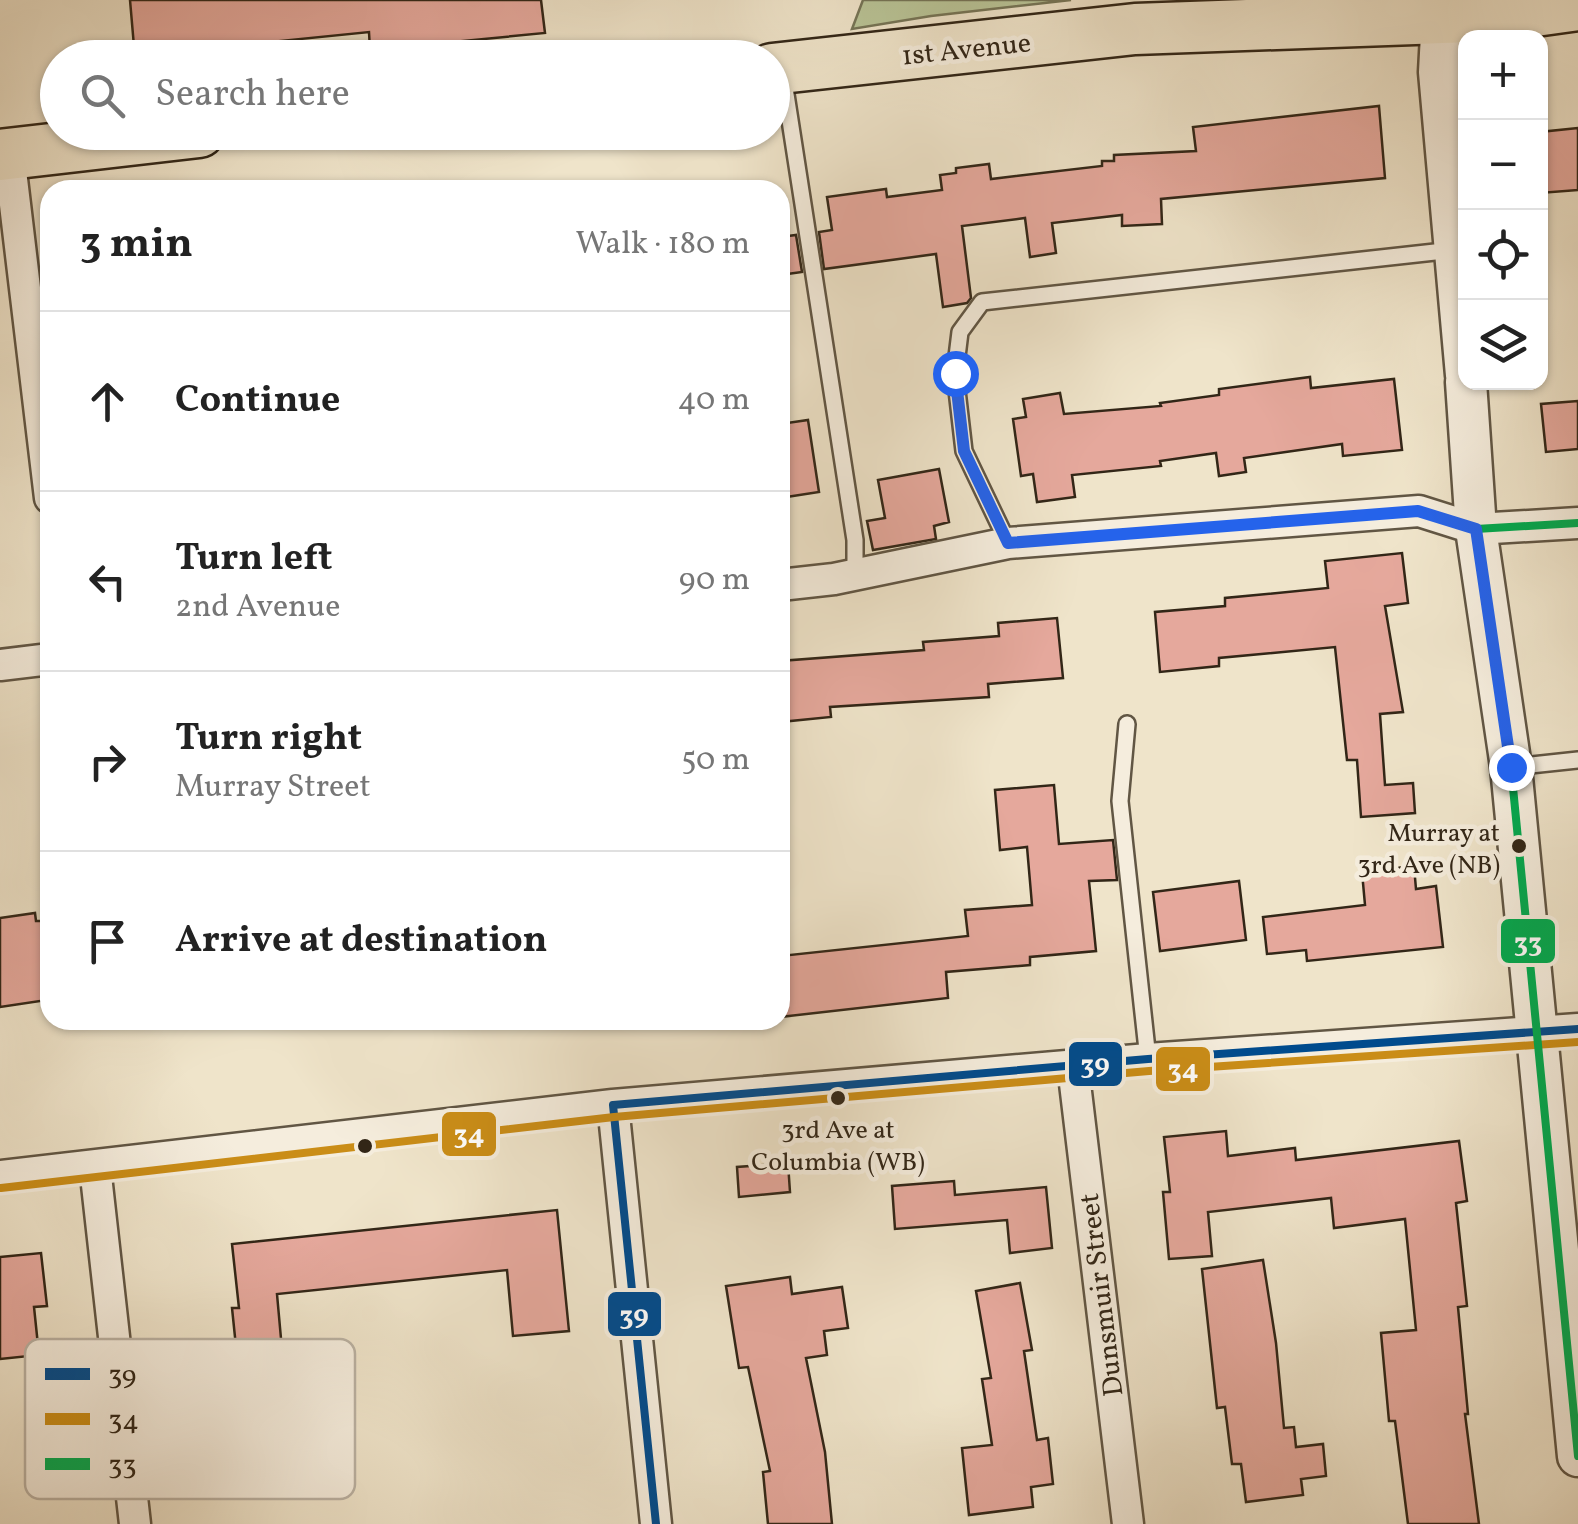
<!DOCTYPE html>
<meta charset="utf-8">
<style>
:root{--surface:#fff;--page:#f2f2f2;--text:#222;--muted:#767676;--line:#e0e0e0}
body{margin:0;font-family:Vollkorn,serif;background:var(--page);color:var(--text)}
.controls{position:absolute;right:30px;top:30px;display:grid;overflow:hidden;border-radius:20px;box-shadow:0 2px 8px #0004}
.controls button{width:90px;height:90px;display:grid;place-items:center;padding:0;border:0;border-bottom:2px solid var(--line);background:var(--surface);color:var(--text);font:50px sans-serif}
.stop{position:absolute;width:30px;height:30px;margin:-22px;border:8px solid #2563eb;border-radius:50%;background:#fff}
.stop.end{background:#2563eb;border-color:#fff;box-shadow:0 2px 10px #0008}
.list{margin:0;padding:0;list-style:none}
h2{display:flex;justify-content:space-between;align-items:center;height:130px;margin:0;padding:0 40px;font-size:42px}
h2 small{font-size:32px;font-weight:400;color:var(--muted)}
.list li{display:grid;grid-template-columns:65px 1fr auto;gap:30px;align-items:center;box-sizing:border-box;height:180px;padding:0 40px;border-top:2px solid var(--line)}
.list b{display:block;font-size:38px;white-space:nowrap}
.list p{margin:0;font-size:32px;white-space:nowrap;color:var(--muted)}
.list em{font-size:32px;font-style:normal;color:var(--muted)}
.icon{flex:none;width:55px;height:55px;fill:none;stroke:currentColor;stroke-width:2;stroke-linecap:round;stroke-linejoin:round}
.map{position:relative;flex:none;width:1578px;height:1524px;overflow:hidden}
.search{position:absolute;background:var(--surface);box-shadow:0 2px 8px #0004;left:40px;top:40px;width:750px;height:110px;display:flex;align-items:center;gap:25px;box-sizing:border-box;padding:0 35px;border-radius:55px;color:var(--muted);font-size:38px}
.panel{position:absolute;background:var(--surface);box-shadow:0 2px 8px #0004;left:40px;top:180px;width:750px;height:850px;border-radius:30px}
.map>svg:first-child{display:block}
.green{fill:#b9c497;stroke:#767557;stroke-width:2.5}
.building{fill:#e5a89c;stroke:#322617;stroke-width:2.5}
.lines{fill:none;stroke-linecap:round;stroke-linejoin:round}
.service-casing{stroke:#615644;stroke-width:20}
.minor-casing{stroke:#615644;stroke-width:35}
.tertiary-casing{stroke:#615644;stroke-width:45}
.primary-casing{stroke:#322617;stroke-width:55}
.service{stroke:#f5eddd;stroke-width:15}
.minor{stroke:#f5eddd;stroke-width:30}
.tertiary{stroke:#f5eddd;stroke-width:40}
.primary{stroke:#efe4ca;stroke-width:50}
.bus-1-casing{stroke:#f5eddd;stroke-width:15}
.bus-2-casing{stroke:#f5eddd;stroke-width:15}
.bus-3-casing{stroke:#f5eddd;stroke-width:15}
.bus-1{stroke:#004b8d;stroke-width:8}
.bus-2{stroke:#ca8d17;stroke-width:8}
.bus-3{stroke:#00aa4f;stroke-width:8}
.route{stroke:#2563eb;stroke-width:12}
.bus-dot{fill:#322617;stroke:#f5eddd;stroke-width:4}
.labels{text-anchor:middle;stroke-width:9;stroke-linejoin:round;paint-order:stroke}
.bus-label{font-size:26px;fill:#322617;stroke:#f5eddd;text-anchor:end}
.street-label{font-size:28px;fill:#322617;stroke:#f5eddd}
.key{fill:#f5eddd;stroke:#bab1a2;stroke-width:2.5}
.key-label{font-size:28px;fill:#322617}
.line-badge{stroke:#f5eddd;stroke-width:4}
.badge-label{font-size:28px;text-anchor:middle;font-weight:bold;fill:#fff}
</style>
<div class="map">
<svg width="1578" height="1524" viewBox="0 0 1578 1524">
<rect width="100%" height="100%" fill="#efe4ca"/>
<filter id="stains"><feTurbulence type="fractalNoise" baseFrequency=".002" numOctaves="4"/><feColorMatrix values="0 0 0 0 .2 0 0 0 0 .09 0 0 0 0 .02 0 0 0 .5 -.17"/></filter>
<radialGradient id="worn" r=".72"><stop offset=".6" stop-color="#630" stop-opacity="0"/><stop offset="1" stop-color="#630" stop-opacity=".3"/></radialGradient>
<path class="green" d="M863 0H1071L931 16 852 29Z"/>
<path class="building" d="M130 0H541L545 33 370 50 369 32 260 43 261 58H135Z
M1379 106 1385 178 1161 199 1162 224 1122 226V215L1052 223 1056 253 1030 257 1025 218 962 226 971 298 967 303 943 307 936 254 824 269 819 232 832 230 827 197 886 189 887 197 942 190 940 175 956 173V168L989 164 991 179 1102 166V161H1114V155L1196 151 1193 127Z
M1578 128V190L1540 193V132Z
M796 235 802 272 780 275V237Z
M1310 377 1311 388 1394 379 1402 450 1343 456 1342 444 1244 458 1246 472 1219 476 1216 453 1160 461 1161 466 1072 475 1075 497 1037 502 1033 474 1021 476 1013 419 1026 417 1023 399 1060 393 1064 414 1161 406 1160 403 1219 395V389Z
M1578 401V449L1546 452 1541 404Z
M808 420 819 492 780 498V424Z
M939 469 949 522 934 526 936 539 873 550 867 521 885 518 878 480Z
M1402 553 1408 603 1385 606 1403 712 1380 714 1385 785 1413 783 1415 813 1361 817 1357 760H1347L1335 647 1219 658V666L1160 672 1155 612 1225 606V598L1328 588 1325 561Z
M1057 618 1063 678 988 684 989 697 830 707 831 717 780 722V661L924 650 923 642 999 636 998 623Z
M1054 785 1059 844 1113 840 1117 880 1089 881 1096 951 1030 957V965L946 972 948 998 780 1017V956L968 936 965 910 1032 905 1027 847 1000 850 995 790Z
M1414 866 1416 889 1436 886 1443 947 1307 961 1306 950 1267 954 1263 917 1365 905 1362 872Z
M1239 881 1246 940 1160 951 1153 892Z
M35 913 36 921H42L50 977V988L46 989 47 1000 0 1007V918Z
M1226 1131 1228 1156 1295 1148 1296 1160 1459 1141 1467 1201 1456 1203 1467 1306 1458 1307 1468 1414H1465L1479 1524H1408L1395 1421H1389L1381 1333 1416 1330 1405 1219 1334 1228 1331 1198 1208 1212 1212 1256 1169 1259 1163 1192H1170L1164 1137Z
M788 1163 790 1192 739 1197 737 1167Z
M954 1181 955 1195 1046 1187 1052 1248 1010 1253 1007 1220 895 1229 892 1186Z
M557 1210 569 1331 513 1336 507 1270 277 1294 284 1372 239 1376 232 1308H239L232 1244Z
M41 1253 47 1306 34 1307 39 1355 0 1359V1257Z
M1263 1260 1276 1343 1284 1428 1294 1427 1296 1447 1323 1444 1326 1476 1301 1479 1303 1495 1246 1502 1241 1464H1232L1225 1407 1217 1408 1202 1269Z
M790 1277 792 1294 842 1287 848 1328 824 1331 827 1355 806 1358 825 1452 832 1524H768L763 1472 770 1471 748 1367 739 1368 726 1286Z
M1020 1283 1032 1350 1024 1351 1037 1440 1048 1438 1053 1484 1031 1487 1033 1507 969 1515 962 1448 992 1445 982 1379 991 1378 976 1291Z"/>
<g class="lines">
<defs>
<path id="service" d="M783 75 855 540V568L852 575
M1008 543 964 451 955 373 960 332 982 302 1453 250
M1127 724 1120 801 1148 1059
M1512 767 1578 760"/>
<path id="minor" d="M9 154 50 498
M780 585 834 579 1008 543 1419 511 1476 529 1578 523
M0 665 50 659
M1073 1067 1128 1524
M613 1105 656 1524
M95 1167 135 1524
M0 1176 613 1105 1148 1059 1578 1029"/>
<path id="tertiary" d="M1442 16 1439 72 1466 375
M1466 382 1476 529 1511 767 1578 1456"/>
<path id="primary" d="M772 69 1135 29 1498 16 1578 5
M0 155 199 132"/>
</defs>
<use href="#service" class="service-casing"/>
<use href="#minor" class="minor-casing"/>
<use href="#tertiary" class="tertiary-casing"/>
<use href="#primary" class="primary-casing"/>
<use href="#service" class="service"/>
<use href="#minor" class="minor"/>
<use href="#tertiary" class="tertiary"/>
<use href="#primary" class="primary"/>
<defs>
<path id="bus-1" d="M613 1105 1148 1059 1578 1029
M613 1105 656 1524"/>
<path id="bus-2" d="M1 1188 614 1117 1149 1071 1578 1042"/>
<path id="bus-3" d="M1578 523 1476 529 1511 767 1578 1456"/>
</defs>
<use href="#bus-1" class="bus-1-casing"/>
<use href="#bus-2" class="bus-2-casing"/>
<use href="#bus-3" class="bus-3-casing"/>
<use href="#bus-1" class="bus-1"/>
<use href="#bus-2" class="bus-2"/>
<use href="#bus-3" class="bus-3"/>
</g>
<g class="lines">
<path class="route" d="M955 373 964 451 1008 543 1418 511 1476 529 1511 767"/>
</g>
<g class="bus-dot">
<circle cx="1519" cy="846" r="9"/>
<circle cx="838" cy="1098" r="9"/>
<circle cx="365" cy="1146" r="9"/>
</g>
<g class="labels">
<g class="bus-label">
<text x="1500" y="841">Murray at<tspan x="1500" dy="32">3rd Ave (NB)</tspan></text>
<text x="838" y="1138" text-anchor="middle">3rd Ave at<tspan x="838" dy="32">Columbia (WB)</tspan></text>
</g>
<g class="street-label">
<text transform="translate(966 48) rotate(-6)" y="10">1st Avenue</text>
<text transform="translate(1100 1295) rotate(-97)" y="10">Dunsmuir Street</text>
</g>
</g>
<rect x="25" y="1339" width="330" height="160" rx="15" class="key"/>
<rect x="45" y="1368" width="45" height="12" fill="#004b8d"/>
<rect x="45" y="1413" width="45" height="12" fill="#ca8d17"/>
<rect x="45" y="1458" width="45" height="12" fill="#00aa4f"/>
<g class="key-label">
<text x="108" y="1384">39</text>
<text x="108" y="1429">34</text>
<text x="108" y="1474">33</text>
</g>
<g class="line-badge">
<rect x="1499" y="917" width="58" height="48" rx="10" fill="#00aa4f"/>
<rect x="1067" y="1040" width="57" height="48" rx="10" fill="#004b8d"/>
<rect x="1154" y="1045" width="58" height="48" rx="10" fill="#ca8d17"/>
<rect x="440" y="1110" width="58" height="48" rx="10" fill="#ca8d17"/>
<rect x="606" y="1290" width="57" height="48" rx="10" fill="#004b8d"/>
</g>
<g class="badge-label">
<text x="1528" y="951">33</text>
<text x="1095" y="1073">39</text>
<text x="1183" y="1078">34</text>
<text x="469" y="1143">34</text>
<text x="634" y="1324">39</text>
</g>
<rect width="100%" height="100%" filter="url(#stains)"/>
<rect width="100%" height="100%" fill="url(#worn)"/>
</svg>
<div class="controls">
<button>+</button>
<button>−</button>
<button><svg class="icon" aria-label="locate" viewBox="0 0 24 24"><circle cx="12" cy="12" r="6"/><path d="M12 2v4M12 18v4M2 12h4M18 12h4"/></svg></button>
<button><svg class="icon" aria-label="layers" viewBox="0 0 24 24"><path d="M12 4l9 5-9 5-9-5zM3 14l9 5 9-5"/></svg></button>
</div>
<div class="stop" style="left:955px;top:373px"></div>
<div class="stop end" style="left:1511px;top:767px"></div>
<div class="search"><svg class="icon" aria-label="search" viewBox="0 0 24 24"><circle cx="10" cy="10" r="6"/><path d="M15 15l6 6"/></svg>Search here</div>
<section class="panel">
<h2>3 min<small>Walk · 180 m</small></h2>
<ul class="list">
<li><svg class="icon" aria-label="ahead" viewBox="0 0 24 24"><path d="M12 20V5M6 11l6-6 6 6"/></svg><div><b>Continue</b></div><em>40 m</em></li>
<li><svg class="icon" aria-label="left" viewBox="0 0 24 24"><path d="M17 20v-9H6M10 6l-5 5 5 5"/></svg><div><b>Turn left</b><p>2nd Avenue</p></div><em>90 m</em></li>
<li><svg class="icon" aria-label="right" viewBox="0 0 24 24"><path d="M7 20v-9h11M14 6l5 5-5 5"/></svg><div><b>Turn right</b><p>Murray Street</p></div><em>50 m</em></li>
<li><svg class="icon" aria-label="arrive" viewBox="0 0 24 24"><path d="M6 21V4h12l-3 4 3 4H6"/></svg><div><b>Arrive at destination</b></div></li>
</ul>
</section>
</div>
